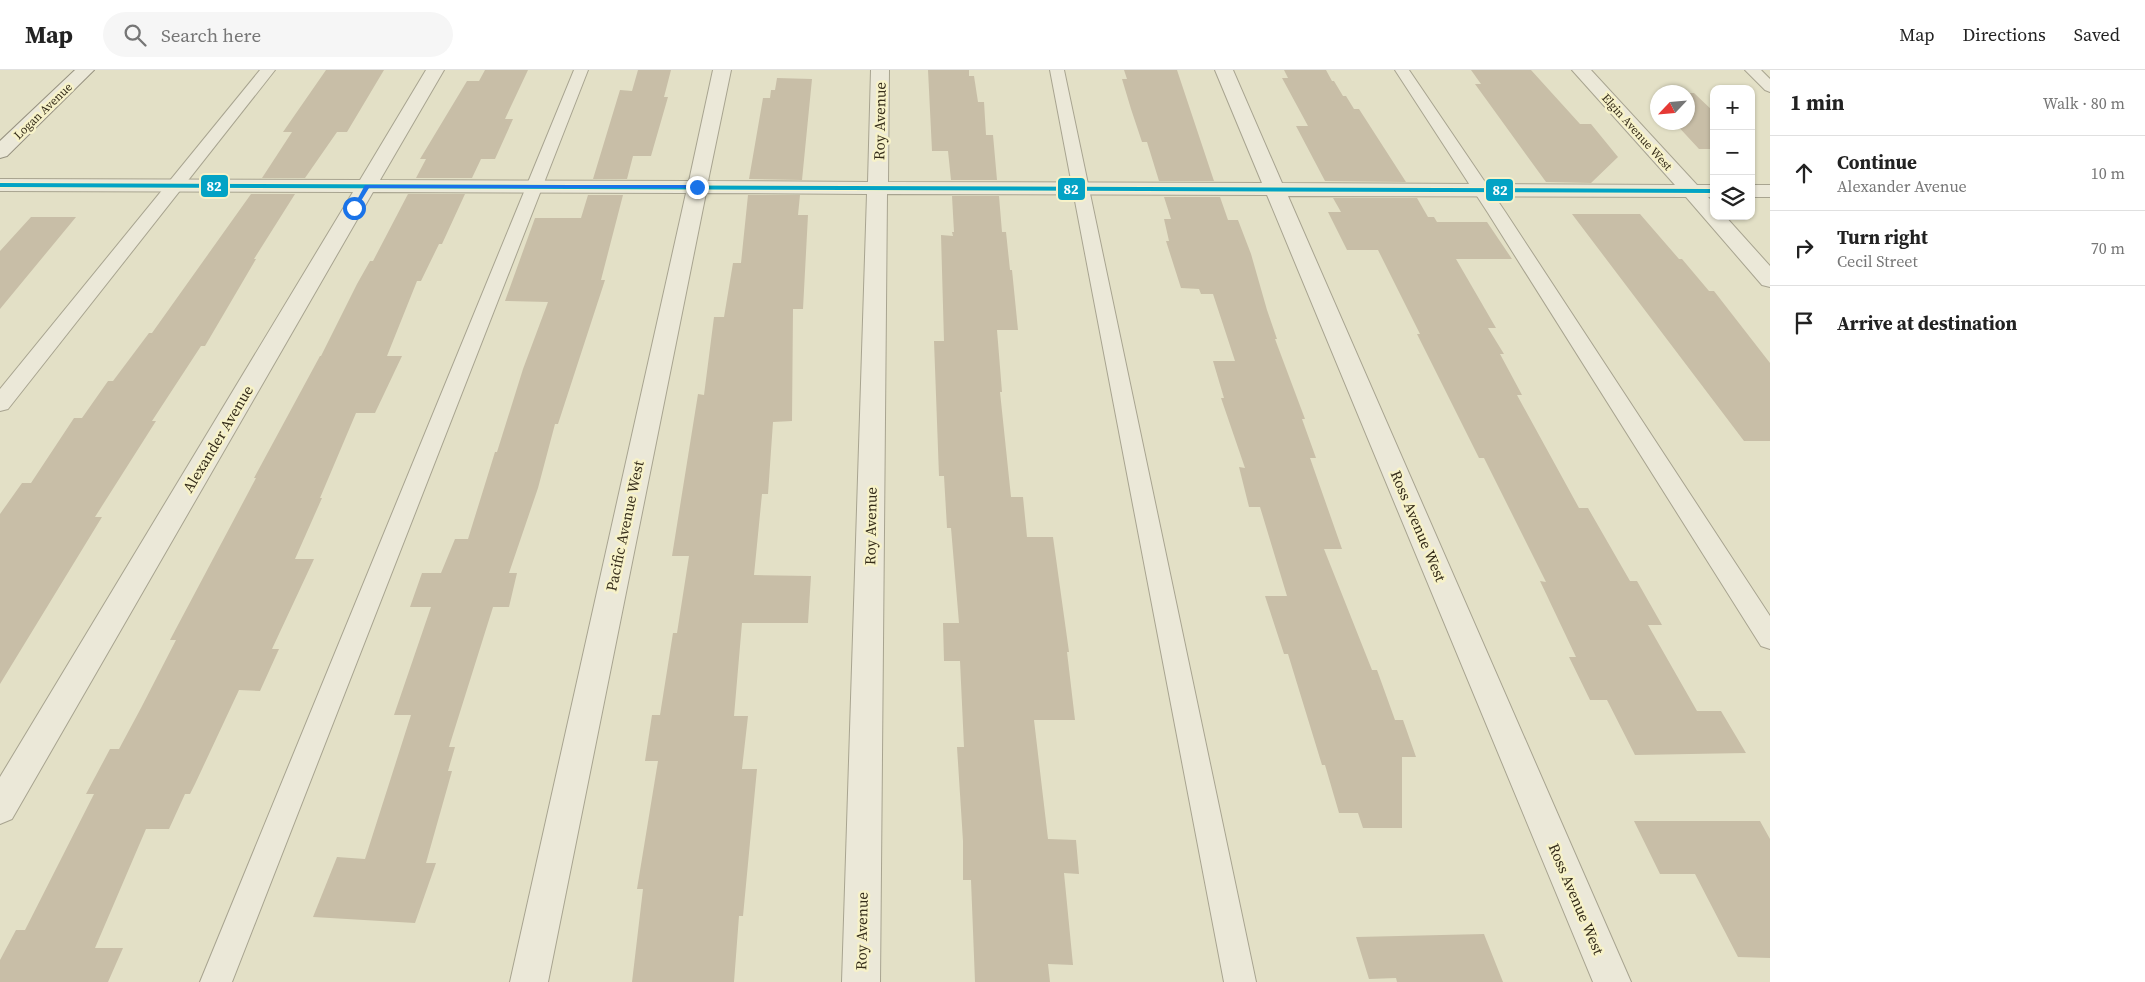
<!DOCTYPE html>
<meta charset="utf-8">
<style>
:root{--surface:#fff;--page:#f6f6f6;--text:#222;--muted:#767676;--line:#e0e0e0}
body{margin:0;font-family:"Source Serif 4",serif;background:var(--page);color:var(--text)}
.controls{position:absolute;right:15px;top:15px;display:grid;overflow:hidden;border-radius:10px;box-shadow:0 1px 4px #0004}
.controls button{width:45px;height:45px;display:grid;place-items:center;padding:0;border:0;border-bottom:1px solid var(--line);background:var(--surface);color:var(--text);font:25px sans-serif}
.compass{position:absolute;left:1650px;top:15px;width:45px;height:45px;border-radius:50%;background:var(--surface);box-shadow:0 1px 4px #0004;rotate:244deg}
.stop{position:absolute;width:15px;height:15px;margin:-11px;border:4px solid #1a73e8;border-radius:50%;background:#fff}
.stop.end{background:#1a73e8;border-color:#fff;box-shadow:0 1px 5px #0008}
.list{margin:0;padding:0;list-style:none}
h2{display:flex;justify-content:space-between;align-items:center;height:65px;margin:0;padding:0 20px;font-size:21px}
h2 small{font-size:16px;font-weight:400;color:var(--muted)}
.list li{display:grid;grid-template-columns:32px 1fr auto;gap:15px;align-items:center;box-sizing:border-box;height:75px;padding:0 20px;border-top:1px solid var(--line)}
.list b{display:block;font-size:19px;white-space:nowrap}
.list p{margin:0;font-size:16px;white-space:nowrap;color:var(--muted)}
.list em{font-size:16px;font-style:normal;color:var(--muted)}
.icon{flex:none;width:28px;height:28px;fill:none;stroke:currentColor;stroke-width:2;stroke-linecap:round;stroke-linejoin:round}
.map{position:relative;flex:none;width:1770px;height:912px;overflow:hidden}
header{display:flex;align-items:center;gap:30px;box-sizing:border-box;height:70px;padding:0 25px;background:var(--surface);border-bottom:1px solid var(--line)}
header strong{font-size:24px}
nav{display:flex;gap:28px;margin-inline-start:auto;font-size:18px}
.search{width:350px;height:45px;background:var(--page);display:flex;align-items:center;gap:12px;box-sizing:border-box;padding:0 18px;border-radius:28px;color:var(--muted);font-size:19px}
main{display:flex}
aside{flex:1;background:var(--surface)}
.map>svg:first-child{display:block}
.building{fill:#c8bea7}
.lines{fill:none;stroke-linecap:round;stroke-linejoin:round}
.service-casing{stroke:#a8a490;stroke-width:2}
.minor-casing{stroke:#a8a490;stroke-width:2}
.secondary-casing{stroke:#979280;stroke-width:2}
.service{fill:#ebe8d8;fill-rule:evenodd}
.minor{fill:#ebe8d8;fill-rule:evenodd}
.secondary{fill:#ebe8d8;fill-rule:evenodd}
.bus-1-casing{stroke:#f7f2c9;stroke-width:6}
.bus-1{stroke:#03a3c5;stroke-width:4}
.route{fill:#1a73e8}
.labels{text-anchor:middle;stroke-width:5;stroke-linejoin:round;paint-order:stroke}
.far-street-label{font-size:12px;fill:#352c19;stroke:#f7f2c9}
.street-label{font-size:15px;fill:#352c19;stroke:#f7f2c9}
.line-badge{stroke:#f7f2c9;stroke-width:2}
.badge-label{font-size:14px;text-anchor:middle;font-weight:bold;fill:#fff}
</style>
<header>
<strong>Map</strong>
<div class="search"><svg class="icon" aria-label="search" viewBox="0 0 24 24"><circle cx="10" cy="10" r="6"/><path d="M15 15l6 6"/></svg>Search here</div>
<nav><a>Map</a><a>Directions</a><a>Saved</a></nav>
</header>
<main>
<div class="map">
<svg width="1770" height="912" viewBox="0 0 1770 912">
<rect width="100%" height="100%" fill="#e3e0c6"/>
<path class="building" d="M326 0H384L347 62H337L305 108H262L292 62H283Z
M485 0H528L505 49H513L495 89H481L472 108H416L426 89H420L467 11H479Z
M638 0H671L664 27H668L651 86H633L627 109H593L620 20 632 21Z
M928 0H969V6H974L978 32H984L986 65H993L997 110H951L948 81H932Z
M1124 0H1177L1214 111H1159L1147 72H1142L1131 39 1122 9H1127Z
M1284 0H1326L1332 11H1334L1343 26H1346L1354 39H1359L1406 112 1325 111 1296 56H1308L1282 8H1288Z
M1471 0H1531L1580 54H1591L1618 87 1591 113 1546 112 1475 14H1481Z
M777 8 812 9 802 110 749 109 763 28H770L771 20H775Z
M1688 23H1694L1714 42V79H1699L1674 52H1688Z
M251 124H295L254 189H256L205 276H201L152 351H156L95 447H102L0 614V444L22 413H31L74 348H82L108 311H113L149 263H152Z
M408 124H465L442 174H439L421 211H417L387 286H402L375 343H356L320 428H322L295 489H314L272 579H279L260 621 239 620 195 714 190 724H185L169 759H146L95 878H123L108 912H0V890L16 860H25L94 724H86L110 679H119L141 638 176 570H170L256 408H254L320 286H321L357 214 370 191H373Z
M588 125H623L601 210H605L558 354H555L538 418 509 503H517L509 537H493L449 677H455L448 701H452L426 793H436L415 853 313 847 337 787 365 789 411 645H394L431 537H410L422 503H441L455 469H468L495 382H497L523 299 548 232 505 231 535 148H581Z
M748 125H800L798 145H808L803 239H793L792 351 773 352 768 424H762L754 505 811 506 808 553H742L734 646H748L742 699H757L743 846H739L734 912H632L643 819H637L658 691H645L652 645H660L673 563H677L689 486H672L698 324 704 325 714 247H724L733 193H741Z
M952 126H999L1002 162H1006L1010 200H1012L1018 260H997L1002 322H1000L1011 427H1023L1027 467H1053L1069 582H1067L1075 650H1034L1048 769 1076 770 1079 804 1064 803 1073 895 1048 894 1050 912H975L971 810H963V771L957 677H964L960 591H944L943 553H959L951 458H947L944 406H939L934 271H944L941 165 953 166 952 162H954Z
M1164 127H1220L1228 150H1238L1251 184 1267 240 1277 269H1275L1305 349H1302L1316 388H1310L1342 479H1324L1372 600H1377L1395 650H1403L1416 687H1402V758H1363L1358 743H1339L1325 695H1322L1288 584H1284L1265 526H1287L1260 437H1249L1239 397 1245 398 1221 328H1224L1213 291H1235L1213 224H1201L1199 219 1181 218 1166 171H1169L1164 149H1171Z
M1333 128H1417L1428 147H1434L1437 152H1487L1512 189H1456L1496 258H1488L1504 284H1500L1522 325H1517L1579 438H1588L1630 511H1637L1662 555H1648L1697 641H1721L1746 683 1635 685 1607 630H1590L1569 587H1576L1540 511 1546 512 1484 388H1479L1417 264H1420L1378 180H1347L1328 142H1341Z
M1572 144H1640L1679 189H1682L1709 221H1714L1770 293V371H1744Z
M31 147H76L0 239V181Z
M1634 751H1760L1770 769V888L1738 887 1695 804H1660Z
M1484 864 1503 912H1397L1396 908 1369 909 1356 867Z"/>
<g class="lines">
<defs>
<path id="service" d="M260 0H275L8 339 0 341V319Z
M574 0H588L232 912H200Z
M1050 0H1064L1256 912H1224Z
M1395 0H1409L1506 143 1770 546V579L1761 576 1488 143Z
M1745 0H1761L1770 9V22L1765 20Z"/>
<path id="minor" d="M426 0H444L380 110 689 111 713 0H731L708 111 868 112 871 0H889L888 112 1262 113 1215 0H1233L1282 113 1675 115 1572 0H1591L1697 115H1714V127H1708L1714 133V146H1725L1770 196V217L1762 215 1686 127 1288 126 1631 912H1593L1267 125 887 124 880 912H842L867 124 706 123 548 912H510L686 123 373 122 12 749 0 754V707L353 122 0 121V109L360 110Z
M1751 115H1770V127H1751Z"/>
<path id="secondary" d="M75 0H94L7 86 0 88V71Z"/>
</defs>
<use href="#service" class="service-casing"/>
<use href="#minor" class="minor-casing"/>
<use href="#secondary" class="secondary-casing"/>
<use href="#service" class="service"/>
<use href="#minor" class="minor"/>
<use href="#secondary" class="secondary"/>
<defs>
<path id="bus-1" d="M0 115 1714 121"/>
</defs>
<use href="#bus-1" class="bus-1-casing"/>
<use href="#bus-1" class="bus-1"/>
</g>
<path class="route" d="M365 115H697L700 117 697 118H369L356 139H352Z"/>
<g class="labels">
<g class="far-street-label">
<text transform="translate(43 41) rotate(-44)" y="4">Logan Avenue</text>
<text transform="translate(1637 62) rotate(48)" y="4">Elgin Avenue West</text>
</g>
<g class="street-label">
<text transform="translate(880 51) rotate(-89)" y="5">Roy Avenue</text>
<text transform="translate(218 369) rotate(-59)" y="5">Alexander Avenue</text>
<text transform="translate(625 456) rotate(-78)" y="5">Pacific Avenue West</text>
<text transform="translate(871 456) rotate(-89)" y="5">Roy Avenue</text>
<text transform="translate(1418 456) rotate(67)" y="5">Ross Avenue West</text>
<text transform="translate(1576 829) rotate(67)" y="5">Ross Avenue West</text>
<text transform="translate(862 861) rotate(-89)" y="5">Roy Avenue</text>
</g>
</g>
<g class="line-badge">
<rect x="200" y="104" width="29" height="24" rx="5" fill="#03a3c5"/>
<rect x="1057" y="107" width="29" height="24" rx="5" fill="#03a3c5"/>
<rect x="1485" y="108" width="29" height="24" rx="5" fill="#03a3c5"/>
</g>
<g class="badge-label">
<text x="214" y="121">82</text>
<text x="1071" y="124">82</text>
<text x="1500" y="125">82</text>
</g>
</svg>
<div class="controls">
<button>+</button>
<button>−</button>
<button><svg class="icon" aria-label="layers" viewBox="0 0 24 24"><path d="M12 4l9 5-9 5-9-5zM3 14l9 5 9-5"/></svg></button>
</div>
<svg class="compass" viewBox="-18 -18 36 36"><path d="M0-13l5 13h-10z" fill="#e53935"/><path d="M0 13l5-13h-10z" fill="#767676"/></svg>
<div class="stop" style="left:354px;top:138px"></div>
<div class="stop end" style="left:697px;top:117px"></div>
</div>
<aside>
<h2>1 min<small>Walk · 80 m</small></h2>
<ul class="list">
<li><svg class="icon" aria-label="ahead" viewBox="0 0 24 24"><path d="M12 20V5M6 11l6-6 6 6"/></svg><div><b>Continue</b><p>Alexander Avenue</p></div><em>10 m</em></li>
<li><svg class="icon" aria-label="right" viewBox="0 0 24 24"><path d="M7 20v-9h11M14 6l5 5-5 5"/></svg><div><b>Turn right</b><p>Cecil Street</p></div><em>70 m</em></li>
<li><svg class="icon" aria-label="arrive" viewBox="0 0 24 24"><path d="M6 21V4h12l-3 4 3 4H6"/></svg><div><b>Arrive at destination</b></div></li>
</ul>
</aside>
</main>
